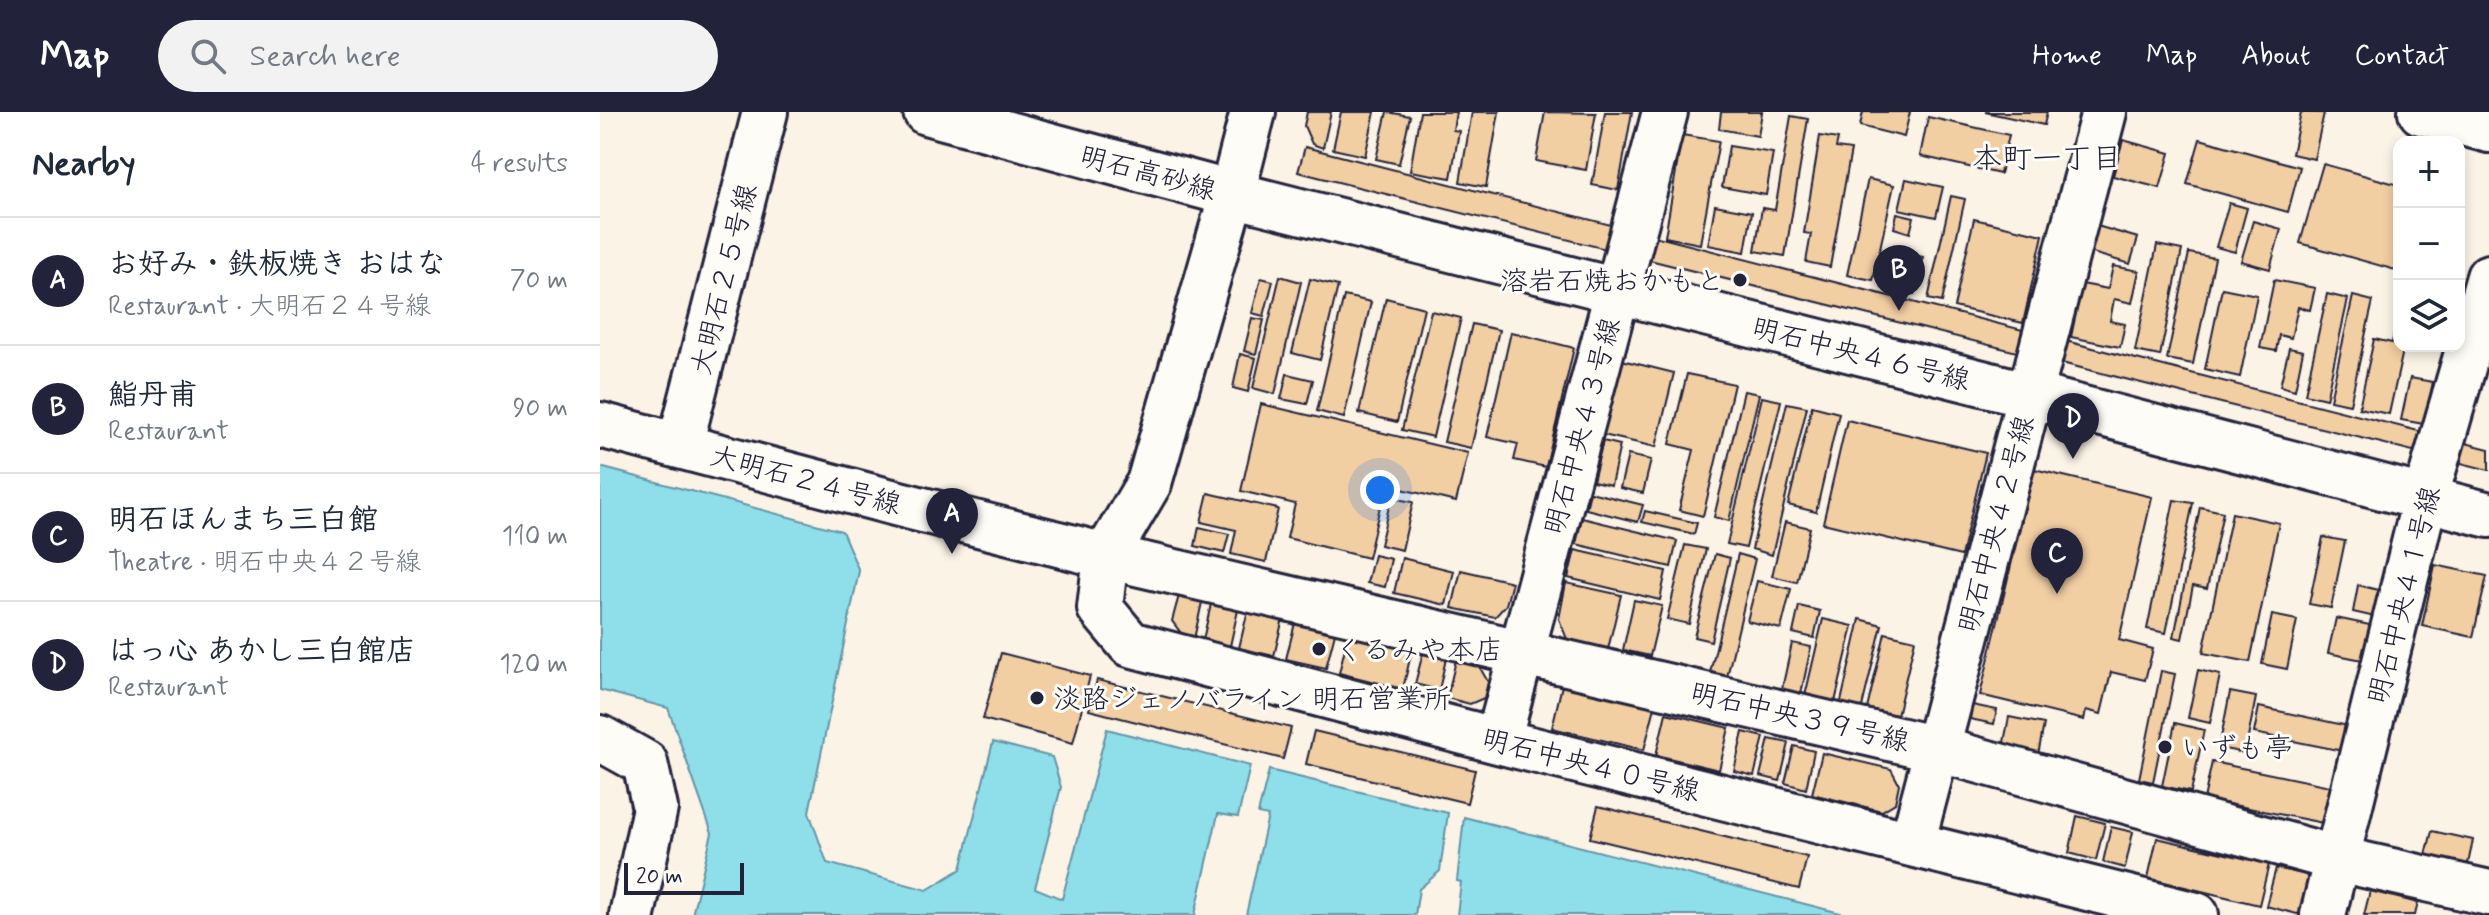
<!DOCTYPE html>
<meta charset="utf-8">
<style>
:root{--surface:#fff;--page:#f2f2f3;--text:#1f2937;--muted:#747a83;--line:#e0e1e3;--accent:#22223b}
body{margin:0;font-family:Mynerve,"Klee One",sans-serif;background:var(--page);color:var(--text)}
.controls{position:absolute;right:24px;top:24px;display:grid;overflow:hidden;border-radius:16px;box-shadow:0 4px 12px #0003}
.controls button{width:72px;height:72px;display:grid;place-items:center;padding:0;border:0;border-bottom:2px solid var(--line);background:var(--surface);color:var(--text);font:40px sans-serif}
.scale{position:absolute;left:24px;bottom:20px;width:120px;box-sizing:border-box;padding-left:8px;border:4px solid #22223b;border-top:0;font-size:22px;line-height:28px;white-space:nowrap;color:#22223b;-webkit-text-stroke:6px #fdfcf7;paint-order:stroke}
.you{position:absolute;left:780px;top:378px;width:28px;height:28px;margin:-20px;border:6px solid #fff;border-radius:50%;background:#1a73e8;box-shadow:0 0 0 12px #1a73e833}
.badge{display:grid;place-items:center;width:52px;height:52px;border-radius:50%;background:var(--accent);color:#fff;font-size:26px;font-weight:700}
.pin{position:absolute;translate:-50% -66px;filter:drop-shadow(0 2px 4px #0008)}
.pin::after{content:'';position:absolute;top:42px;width:28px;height:24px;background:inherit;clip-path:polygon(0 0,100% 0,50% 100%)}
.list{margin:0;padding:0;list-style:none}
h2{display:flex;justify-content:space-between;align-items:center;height:104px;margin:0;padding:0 32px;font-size:34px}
h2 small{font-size:26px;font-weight:400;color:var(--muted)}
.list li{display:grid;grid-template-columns:52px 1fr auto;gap:24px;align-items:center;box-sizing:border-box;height:128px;padding:0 32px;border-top:2px solid var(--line)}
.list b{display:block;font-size:30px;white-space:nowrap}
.list p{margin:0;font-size:26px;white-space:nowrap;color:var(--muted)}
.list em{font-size:26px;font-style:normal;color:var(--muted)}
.icon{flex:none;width:44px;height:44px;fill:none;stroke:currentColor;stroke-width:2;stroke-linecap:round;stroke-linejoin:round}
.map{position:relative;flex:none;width:1889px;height:803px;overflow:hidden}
header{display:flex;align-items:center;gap:48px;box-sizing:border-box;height:112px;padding:0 40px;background:var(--accent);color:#fff}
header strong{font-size:38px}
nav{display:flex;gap:44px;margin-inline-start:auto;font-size:28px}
.search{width:560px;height:72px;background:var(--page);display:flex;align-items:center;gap:20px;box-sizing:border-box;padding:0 28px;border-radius:44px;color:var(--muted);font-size:30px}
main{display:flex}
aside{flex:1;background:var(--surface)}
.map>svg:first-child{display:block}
.water{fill:#8fdfeb;stroke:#6393a5;stroke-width:2}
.building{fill:#f2cea3;stroke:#22223b;stroke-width:2}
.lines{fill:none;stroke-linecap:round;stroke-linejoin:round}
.street-casing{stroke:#22223b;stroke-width:50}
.secondary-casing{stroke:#22223b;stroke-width:50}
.street{stroke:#fdfcf7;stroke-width:44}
.secondary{stroke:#fdfcf7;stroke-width:44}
.poi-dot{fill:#22223b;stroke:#fdfcf7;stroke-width:3}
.labels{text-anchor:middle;stroke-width:6;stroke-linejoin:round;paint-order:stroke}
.street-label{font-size:28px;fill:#22223b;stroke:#fdfcf7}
.poi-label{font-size:28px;fill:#22223b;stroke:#fdfcf7;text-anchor:start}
.neighbourhood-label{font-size:30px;fill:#22223b;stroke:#fdfcf7}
</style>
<header>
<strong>Map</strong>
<div class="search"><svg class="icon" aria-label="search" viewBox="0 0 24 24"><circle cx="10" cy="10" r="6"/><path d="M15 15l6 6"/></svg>Search here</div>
<nav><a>Home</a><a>Map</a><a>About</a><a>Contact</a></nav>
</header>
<main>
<aside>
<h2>Nearby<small>4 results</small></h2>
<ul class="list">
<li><span class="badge">A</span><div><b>お好み・鉄板焼き おはな</b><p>Restaurant · 大明石２４号線</p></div><em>70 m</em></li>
<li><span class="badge">B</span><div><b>鮨丹甫</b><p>Restaurant</p></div><em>90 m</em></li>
<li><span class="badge">C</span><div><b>明石ほんまち三白館</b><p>Theatre · 明石中央４２号線</p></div><em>110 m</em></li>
<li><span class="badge">D</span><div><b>はっ心 あかし三白館店</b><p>Restaurant</p></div><em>120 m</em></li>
</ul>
</aside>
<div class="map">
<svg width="1889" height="803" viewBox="0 0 1889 803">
<rect width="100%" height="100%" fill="#fbf3e6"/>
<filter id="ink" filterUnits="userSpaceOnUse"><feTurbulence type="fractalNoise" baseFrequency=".0125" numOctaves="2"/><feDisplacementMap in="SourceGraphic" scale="16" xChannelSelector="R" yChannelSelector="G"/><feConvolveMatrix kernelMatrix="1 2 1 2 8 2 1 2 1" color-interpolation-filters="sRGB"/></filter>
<g filter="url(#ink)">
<path class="water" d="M0 355 242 419 259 459 209 700 227 751 327 778 361 757 393 630 452 645 461 675 435 776 462 787 507 617 650 654 638 705 618 702 595 803H92L112 721 68 596 0 578Z
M669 658 848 701 840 759 819 777 815 803H646L668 704 658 702Z
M864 705 1248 803H857L861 770 857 769Z"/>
<path class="building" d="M707 0H731L723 36 712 32 704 14Z
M741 0H775L765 44 733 37Z
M787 0 810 4 799 52 776 47Z
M820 0H856L853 18 859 19 851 66 810 59Z
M872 0H899L886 75 860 70Z
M945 0 996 1 986 58 936 49Z
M1005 0H1032L1018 78 992 73Z
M1121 0H1162L1158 24 1119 17Z
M1263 0H1310L1304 25 1260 14Z
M1385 0H1447L1444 13Z
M1701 0 1724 1 1714 47 1692 42Z
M1191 4 1208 7 1185 144 1155 139 1162 96 1175 98Z
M1328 5 1409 23 1400 62 1320 44Z
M1082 23 1119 29 1100 132 1065 125Z
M1220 24 1238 27 1236 36 1251 38 1230 155 1206 150 1211 122 1204 121Z
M1600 27 1700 55 1688 100 1587 72Z
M1523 28 1570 41 1560 76 1513 64Z
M1129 34 1173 41 1166 83 1122 75Z
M705 35 1889 337V358L698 60Z
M1723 52 1799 73V159L1700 131Z
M1268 67 1294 73 1273 168 1247 163Z
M1306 67 1343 75 1336 105 1299 97Z
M1351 84 1365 87 1342 190 1328 187Z
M1629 91 1647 96 1635 140 1616 135Z
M1115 93 1152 100 1145 140 1108 133Z
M1297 101 1314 105 1310 121 1294 116Z
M1374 107 1443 123 1423 211 1354 195Z
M1653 109 1681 117 1670 157 1641 149Z
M1497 114 1538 126 1530 152 1489 140Z
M1557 133 1582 138 1560 244 1535 239Z
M1291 138 1323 145 1314 182 1282 176Z
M1589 141 1615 146 1593 252 1567 247Z
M1513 154 1539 159 1532 191 1514 187 1510 209 1525 212 1520 235 1471 225 1482 172 1508 177Z
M680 164 701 170 675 282 653 276Z
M661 166 673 169 664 204 652 201Z
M710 167 738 174 720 248 692 241Z
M1674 168 1715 176 1710 198 1698 195 1691 226 1679 223 1676 239 1660 236Z
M1622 176 1657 183 1640 265 1605 257Z
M1727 182 1748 187 1726 287 1705 282Z
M744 184 771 190 744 306 717 299Z
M1753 184 1773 189 1750 292 1730 288Z
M786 186 824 196 797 310 759 301Z
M831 199 861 206 833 325 802 318Z
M652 206 664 208 656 242 644 239Z
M1797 208 1799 234H1804L1789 302 1759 296 1774 227 1792 231Z
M872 212 899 218 871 336 844 330Z
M911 220 974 236 946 355 914 348 918 332 887 325Z
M1689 236 1703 239 1695 278 1680 274Z
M640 242 656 246 648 280 633 276Z
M1022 248 1074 261 1056 335 1003 323Z
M687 262 713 268 707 292 681 287Z
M1087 262 1134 272 1103 404 1079 398 1094 338 1070 332Z
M1810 266 1833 270 1824 312 1801 308Z
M1144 279 1159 282 1129 409 1114 405Z
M1162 285 1181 289 1146 436 1127 432Z
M1187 291 1207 295 1172 443 1152 437Z
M661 292 868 341 856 390 785 373 768 446 687 426 695 392 641 379Z
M1212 294 1239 301 1216 400 1188 393Z
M1247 308 1386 341 1361 444 1223 411Z
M1003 329 1020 333 1011 373 993 369Z
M1028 343 1051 348 1043 381 1020 376Z
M1434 357 1552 385 1519 528 1553 537 1545 568 1511 560 1501 602 1486 598 1484 608 1380 583Z
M990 380 1043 393 1038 410 986 397Z
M608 381 678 397 666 450 631 442 636 418 601 410Z
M791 386 813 390 802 438 780 433Z
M1574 388 1593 391 1566 521 1547 517Z
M1600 395 1623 400 1607 477 1593 474 1582 527 1574 525Z
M1045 399 1097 411 1094 422 1042 410Z
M1632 401 1679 411 1650 550 1603 541Z
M982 406 1077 429 1071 455 976 432Z
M1185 410 1210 416 1197 470 1172 464Z
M599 415 629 422 624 441 595 434Z
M1723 425 1745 429 1731 496 1709 492Z
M1085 433 1106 437 1089 512 1067 507Z
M975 438 1066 459 1060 488 968 466Z
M1115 442 1130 446 1111 529 1094 525Z
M1138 442 1155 447 1127 565 1110 561Z
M774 443 791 447 785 475 767 471Z
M802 446 854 459 846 493 794 481Z
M1835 453 1887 464 1873 525 1822 514Z
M861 458 912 470 906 493 895 505 852 496Z
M1157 469 1191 477 1181 517 1147 509Z
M966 471 1021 483 1008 537 967 527 959 507Z
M1758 473 1790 481 1784 507 1753 500Z
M581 476 604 481 594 527 584 525 572 509Z
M613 483 640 489 630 534 603 528Z
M1034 488 1062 494 1050 544 1023 538Z
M649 494 684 502 674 544 639 536Z
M1199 494 1220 499 1214 526 1193 521Z
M1672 503 1697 508 1687 557 1662 552Z
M1736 506 1784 516 1777 551 1728 541Z
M696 507 736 517 726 556 686 547Z
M1223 507 1253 514 1235 590 1205 584Z
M1260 507 1282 513 1261 599 1240 594Z
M749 519 813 533 803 577 739 561Z
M1285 521 1315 528 1297 603 1267 597Z
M1192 531 1211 535 1201 582 1182 577Z
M824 537 847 542 839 578 815 572Z
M401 541 490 564 473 631 383 607Z
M856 548 879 554 888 570 884 586 870 592 847 586Z
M1598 558 1620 563 1610 611 1588 606Z
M1561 559 1575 562 1553 670 1539 667Z
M497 568 691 616 683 647 489 598Z
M962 573 1055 595 1044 638 952 616Z
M1630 580 1656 585 1645 641 1619 636Z
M1372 593 1397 598 1394 612 1370 607Z
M1659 595 1753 615 1748 640 1654 621Z
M1066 601 1129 616 1119 658 1056 643Z
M1409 605 1444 612 1438 643 1403 635Z
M1575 611 1604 618 1591 680 1562 674Z
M714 619 875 658 867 691 706 652Z
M1143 620 1164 625 1154 664 1134 659Z
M1169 627 1189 631 1180 669 1160 664Z
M1194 634 1214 639 1206 677 1185 671Z
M1222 641 1291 657 1299 672 1295 691 1282 699 1212 682Z
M1612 650 1735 675 1728 712 1604 687Z
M998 694 1207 745 1199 777 990 726Z
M1477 704 1505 711 1496 748 1469 741Z
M1511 715 1533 720 1525 756 1503 750Z
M1832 719 1873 728 1868 752 1826 743Z
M1557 726 1669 752 1659 793 1548 766Z
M1676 756 1706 763 1712 777 1707 799 1697 802 1666 794Z
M1770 779 1818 791 1815 803H1764Z"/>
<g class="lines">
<defs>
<path id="street" d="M1821 0 1889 18
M0 313 299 392 506 444 1337 637 1738 747 1889 781
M80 333 165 0
M506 444 500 496 530 532 898 629 1596 803
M898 629 1065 0
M1312 732 1504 0
M1723 803 1825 387 1889 165"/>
<path id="secondary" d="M326 0 632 82 1430 283 1889 403
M506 444 549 371 632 82 653 0
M0 626 45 651 55 696 32 803"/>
</defs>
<use href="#street" class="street-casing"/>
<use href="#secondary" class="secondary-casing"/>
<use href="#street" class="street"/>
<use href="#secondary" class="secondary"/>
</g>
</g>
<g class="poi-dot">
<circle cx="1140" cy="168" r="8"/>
<circle cx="719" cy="537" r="8"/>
<circle cx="437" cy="586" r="8"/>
<circle cx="1565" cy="635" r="8"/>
</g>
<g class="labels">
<g class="street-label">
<text transform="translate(548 60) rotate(15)" y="10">明石高砂線</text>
<text transform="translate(123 167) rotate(-76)" y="10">大明石２５号線</text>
<text transform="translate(1261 241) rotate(14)" y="10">明石中央４６号線</text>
<text transform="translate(981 314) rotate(-75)" y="10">明石中央４３号線</text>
<text transform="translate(206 367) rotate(15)" y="10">大明石２４号線</text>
<text transform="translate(1395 412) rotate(-75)" y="10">明石中央４２号線</text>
<text transform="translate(1803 483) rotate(-76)" y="10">明石中央４１号線</text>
<text transform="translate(1200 604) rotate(13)" y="10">明石中央３９号線</text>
<text transform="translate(991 652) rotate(14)" y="10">明石中央４０号線</text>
</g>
<g class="poi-label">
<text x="1124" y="178" text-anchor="end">溶岩石焼おかもと</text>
<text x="735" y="547">くるみや本店</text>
<text x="453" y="596">淡路ジェノバライン 明石営業所</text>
<text x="1581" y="645">いずも亭</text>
</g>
<g class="neighbourhood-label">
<text x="1447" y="56">本町一丁目</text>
</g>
</g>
</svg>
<div class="controls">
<button>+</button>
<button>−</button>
<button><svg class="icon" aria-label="layers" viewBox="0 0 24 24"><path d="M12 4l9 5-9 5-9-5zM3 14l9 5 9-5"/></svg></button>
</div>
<div class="scale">20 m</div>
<div class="you"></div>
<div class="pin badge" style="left:352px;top:442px">A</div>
<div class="pin badge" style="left:1299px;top:199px">B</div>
<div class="pin badge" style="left:1457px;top:482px">C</div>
<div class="pin badge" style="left:1473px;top:347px">D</div>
</div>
</main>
